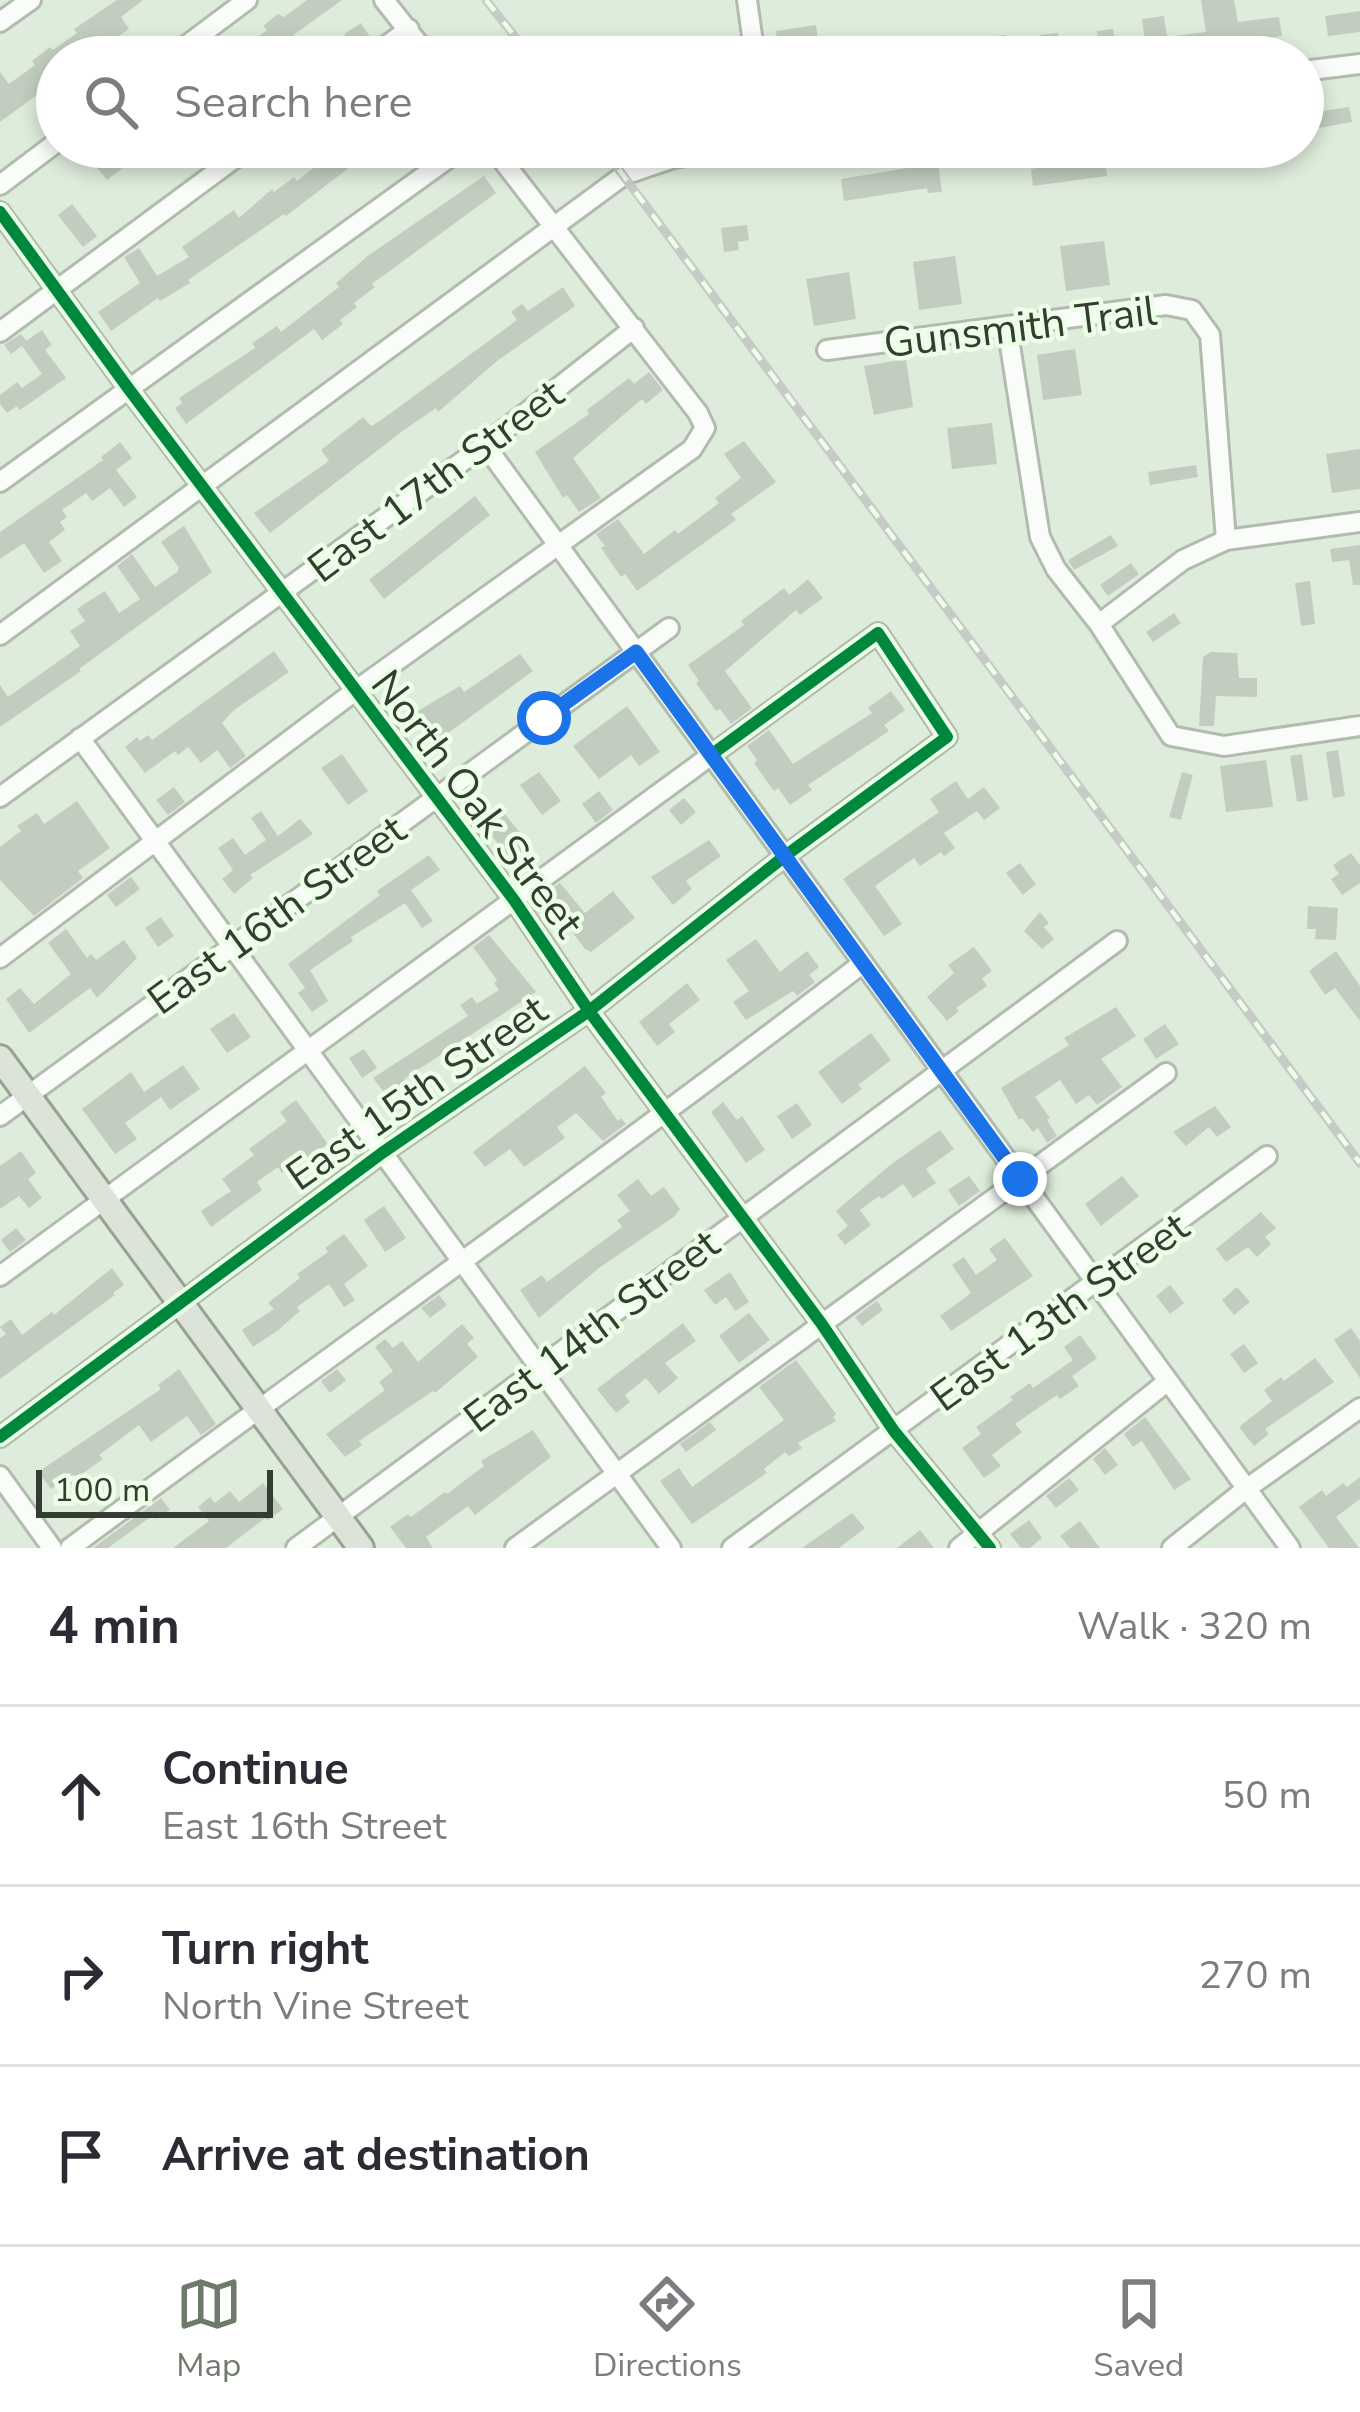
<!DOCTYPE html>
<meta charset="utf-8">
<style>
:root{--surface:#fff;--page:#f7f7f7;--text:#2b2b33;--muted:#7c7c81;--line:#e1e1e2;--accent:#6f7a6c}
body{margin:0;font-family:"Nunito Sans",sans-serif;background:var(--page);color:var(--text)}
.scale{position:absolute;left:36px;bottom:30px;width:237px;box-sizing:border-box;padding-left:12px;border:6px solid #333d31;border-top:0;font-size:33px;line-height:42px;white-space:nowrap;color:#333d31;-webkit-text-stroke:9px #ebffe6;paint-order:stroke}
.stop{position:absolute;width:36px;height:36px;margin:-27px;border:9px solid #1a73e8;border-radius:50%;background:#fff}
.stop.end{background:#1a73e8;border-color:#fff;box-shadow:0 3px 12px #0008}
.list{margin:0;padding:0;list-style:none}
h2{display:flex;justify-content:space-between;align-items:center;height:156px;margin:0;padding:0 48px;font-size:51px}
h2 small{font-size:39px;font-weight:400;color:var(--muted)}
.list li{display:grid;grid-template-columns:78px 1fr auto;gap:36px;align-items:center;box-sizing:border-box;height:180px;padding:0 48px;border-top:3px solid var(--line)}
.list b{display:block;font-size:45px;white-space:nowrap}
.list p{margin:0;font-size:39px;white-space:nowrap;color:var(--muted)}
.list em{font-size:39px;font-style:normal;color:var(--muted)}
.icon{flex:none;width:66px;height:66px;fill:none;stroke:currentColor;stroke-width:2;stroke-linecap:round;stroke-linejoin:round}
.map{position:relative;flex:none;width:1360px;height:1548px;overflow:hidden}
.search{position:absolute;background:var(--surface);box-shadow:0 6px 18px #0003;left:36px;right:36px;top:36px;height:132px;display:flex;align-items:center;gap:30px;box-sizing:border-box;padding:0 42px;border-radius:66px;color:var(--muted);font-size:45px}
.sheet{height:696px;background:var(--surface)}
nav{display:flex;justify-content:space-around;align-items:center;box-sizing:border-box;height:168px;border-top:3px solid var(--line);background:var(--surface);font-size:33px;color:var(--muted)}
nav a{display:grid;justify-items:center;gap:6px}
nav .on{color:var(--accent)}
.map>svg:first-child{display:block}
.building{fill:#c2cdc0}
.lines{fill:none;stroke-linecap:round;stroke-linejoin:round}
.minor-casing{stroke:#b1bcae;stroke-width:24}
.major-casing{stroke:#94a491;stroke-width:30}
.minor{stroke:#fafcfa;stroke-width:18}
.major{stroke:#dce4da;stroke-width:24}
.rail-casing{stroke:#c7cbc7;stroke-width:9}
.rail{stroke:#ebffe6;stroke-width:4.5;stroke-dasharray:14;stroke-linecap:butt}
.cycleway-casing{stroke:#ebffe6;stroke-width:20}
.cycleway{stroke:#00873e;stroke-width:12}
.route{stroke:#1a73e8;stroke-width:15}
.labels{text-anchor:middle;stroke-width:9;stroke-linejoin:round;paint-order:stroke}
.street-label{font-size:42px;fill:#333d31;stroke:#ebffe6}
</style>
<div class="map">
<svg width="1360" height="1548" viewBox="0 0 1360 1548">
<rect width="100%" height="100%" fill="#deecdb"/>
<path class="building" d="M117 0H143L121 17 129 29 87 57H57V80L0 122V72L9 84 35 65 32 61 50 47 53 50 77 33 74 29Z
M307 0H342L288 39 301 57H231L267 30 263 26 278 14 284 17Z
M1201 0H1234L1238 22 1279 17 1282 36 1225 43 1226 51 1147 57 1142 19 1164 16 1167 37 1206 32Z
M1360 11V32L1328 36 1325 16Z
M361 23 372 40 356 51 344 34Z
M816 25 820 57H793L792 45 778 47 776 31Z
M1113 29 1117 57H1100L1097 31Z
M1058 33 1061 57H1043L1040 35Z
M1005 35 1008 57H986L984 38Z
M1349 107 1352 122 1319 128 1316 112Z
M115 147H149L107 180 94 164Z
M330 147H376L286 216 284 214 188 280 190 283 160 301 158 298 111 331 98 312 140 283 124 257 139 248 157 276 189 257 182 247 234 210 239 218 272 189 274 192 294 177 297 181 334 152Z
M1055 147H1103L1107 176 1033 186 1031 169 1057 165Z
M938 163 942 192 928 193 927 188 844 201 841 179Z
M484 176 496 193 372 284 375 287 354 303 357 307 340 320 343 324 322 340 314 329 186 424 175 408 182 403 179 398 255 348 252 343 277 326 281 332 339 287 336 283 369 255Z
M72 204 97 236 83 247 58 215Z
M747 225 749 240 738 242 739 250 724 252 721 228Z
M1104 241 1110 285 1066 291 1060 246Z
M955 256 962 304 919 310 913 262Z
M849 272 856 319 814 326 806 279Z
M563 287 575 306 497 361 438 412 436 408 404 430 270 533 254 513 329 461 321 450 363 417 371 426 380 421 517 320 511 312 522 304 528 311Z
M42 330 52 345 45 350 66 378 20 410 17 406 7 413 0 404V395L17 382 22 388 42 374 22 346 11 354 4 345 21 334 26 341Z
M1075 349 1082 395 1043 400 1037 355Z
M906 359 913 407 874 415 864 366Z
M649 372 663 390 646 404 642 399 573 458 601 498 579 512 567 495 563 498 535 452 589 414 587 410 629 378 634 384Z
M992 423 997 464 952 469 947 428Z
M744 441 776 482 731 514 736 520 637 591 625 574 621 577 601 548 605 546 596 534 618 519 644 554 675 530 678 534 719 503 715 498 741 478 724 454Z
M120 442 132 458 116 470 137 497 124 507 110 488 92 501 86 493 62 510 67 517 60 522 65 530 49 542 62 561 44 573 24 543 0 559V532L103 460 101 457Z
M1360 449V489L1332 493 1326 454Z
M1196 465 1198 477 1150 485 1148 472Z
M475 496 490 515 384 599 369 580Z
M184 526 212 572 79 669 81 671 0 727V685L8 697 80 646 70 631 85 621 77 609 89 601 105 591 119 613 140 599 117 566 132 554 155 587 177 572 179 568 161 542Z
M1111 535 1118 546 1074 570 1068 560Z
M1360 545V585H1353L1349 560 1332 562 1330 549Z
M1131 563 1139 574 1108 596 1100 585Z
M808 579 823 598 800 615 796 610 725 671 752 708 731 724 720 709 716 711 696 683 699 681 688 665 744 625 741 621 784 588 789 595Z
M1310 581 1315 624 1301 626 1295 583Z
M1174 613 1181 623 1153 642 1146 632Z
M274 651 289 672 234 710 222 723 246 756 230 768 217 750 201 763 188 747 178 755 175 751 145 773 125 747 137 737 140 741 148 735 152 740Z
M1211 652 1237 653 1239 678H1257V697L1216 696 1214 726H1199L1203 657Z
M520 654 533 671 432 745 411 715 460 686 464 692Z
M891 691 905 710 884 725 889 731 808 785 812 790 790 805 778 788 774 791 754 763 757 760 747 746 769 730 793 764 872 713 868 708Z
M627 706 660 752 639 766 631 755 599 779 573 746Z
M1338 750 1345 796 1333 798 1326 752Z
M342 754 368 791 348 805 321 768Z
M1302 754 1308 800 1297 802 1290 756Z
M1266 760 1273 807 1226 812 1220 766Z
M539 772 561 801 542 815 520 785Z
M1182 772 1193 775 1181 820 1169 817Z
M956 781 968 799 984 787 1000 808 984 820 977 811 944 833 955 848 944 856 941 852 920 866 914 858 875 886 902 924 884 936 843 879 939 812 930 799Z
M174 787 185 802 168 815 156 800Z
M599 791 613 810 596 823 582 804Z
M684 798 696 812 681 825 669 810Z
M77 801 110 848 78 871 83 878 34 916 0 880V847L21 831 17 826 37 813 44 824Z
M261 811 278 836 300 819 313 834 250 875 253 878 234 894 222 879 233 870 218 848 233 838 245 855 266 840 251 818Z
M505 814 530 845 511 860 486 829Z
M709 840 721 856 686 881 692 889 673 905 651 877Z
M1351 853 1360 865V883L1342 895 1331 879 1339 874 1333 865Z
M429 855 440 870 411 890 433 921 422 928 405 903 351 937 353 941 310 970 328 1001 312 1012 298 993 305 988 288 964 380 895 377 891Z
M1020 863 1036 884 1023 895 1006 873Z
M131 877 140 889 116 907 107 895Z
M560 883 585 913 613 891 635 918 591 952 585 949 544 894Z
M1308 906 1338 908 1336 940 1315 939 1316 929H1307Z
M1040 912 1049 923 1044 927 1054 939 1042 949 1024 931Z
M161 917 174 936 158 947 145 928Z
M66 929 87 958 91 954 96 960 124 940 137 958 97 998 90 988 29 1033 6 999 20 988 34 1004 71 974 48 943Z
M489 935 536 992 404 1079 409 1085 389 1099 373 1078 468 1016 460 1005 472 997 477 1004 499 990 494 983 497 980 473 947Z
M756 939 780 972 807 951 819 967 809 975 815 982 797 996 793 991 746 1020 733 1002 749 991 726 960Z
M974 947 992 971 982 978 987 986 956 1008 959 1011 947 1021 927 997 954 973 948 965Z
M1336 951 1360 986V1021L1335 988 1325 995 1309 971Z
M687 983 700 1000 669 1024 675 1032 657 1046 639 1022Z
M1116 1007 1136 1036 1101 1059 1122 1087 1097 1105 1089 1095 1076 1104 1060 1080 1035 1097 1050 1118 1047 1120 1057 1136 1047 1143 1038 1128 1033 1132 1022 1118 1019 1120 1001 1088 1069 1045 1064 1038Z
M234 1013 251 1037 227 1053 210 1029Z
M1165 1024 1179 1044 1156 1059 1143 1039Z
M871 1033 891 1060 858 1085 862 1089 842 1104 818 1072Z
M364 1049 377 1068 362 1078 349 1058Z
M183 1065 200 1089 170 1110 161 1097 125 1123 137 1139 115 1154 82 1109 131 1072 144 1092Z
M585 1066 606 1093 601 1097 618 1121 621 1118 626 1124 603 1141 576 1113 557 1127 565 1138 524 1167 510 1149 485 1167 473 1152Z
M296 1100 328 1144 282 1173 278 1167 257 1182 262 1190 211 1227 201 1211 231 1191 222 1179 254 1155 249 1149 287 1121 280 1112Z
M723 1102 737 1120 742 1116 765 1150 746 1163 711 1112Z
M797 1103 812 1125 792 1139 777 1116Z
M1215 1106 1231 1127 1217 1137 1209 1127 1186 1146 1173 1132Z
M940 1130 954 1149 926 1169 936 1183 913 1198 903 1184 882 1199 879 1196 860 1210 871 1225 845 1245 837 1235 848 1226 836 1211 890 1165Z
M21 1151 36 1173 28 1179 42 1198 29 1208 19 1196 0 1209V1166Z
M969 1176 980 1191 959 1206 948 1190Z
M1122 1176 1139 1196 1101 1226 1085 1204Z
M638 1179 651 1196 664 1187 680 1209 675 1216 599 1268 539 1318 520 1290 542 1275 547 1282 622 1227 617 1220 630 1211 617 1195Z
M384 1206 406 1238 385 1252 364 1220Z
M1261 1212 1276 1228 1265 1237 1271 1244 1257 1257 1248 1247 1226 1262 1216 1249Z
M16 1228 26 1240 10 1252 1 1240Z
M344 1234 368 1266 344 1284 355 1300 344 1307 329 1284 297 1307 300 1311 277 1331 253 1347 242 1330 274 1309 268 1303 300 1278 297 1274 328 1252 325 1248Z
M1005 1238 1033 1276 951 1331 940 1316 971 1293 952 1265 964 1257 976 1275 997 1260 989 1249Z
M112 1268 124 1285 113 1293 115 1295 0 1379V1338L6 1334 0 1327 11 1319 22 1335 52 1312 54 1315Z
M730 1272 749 1302 735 1311 726 1297 715 1305 704 1290Z
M1170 1285 1184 1303 1170 1314 1156 1296Z
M1237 1287 1250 1302 1234 1315 1222 1300Z
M439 1295 447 1305 430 1318 421 1308Z
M877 1301 883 1310 862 1326 855 1317Z
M749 1313 770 1340 739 1363 719 1336Z
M683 1323 696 1341 665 1363 678 1378 659 1394 646 1378 625 1395 630 1402 616 1413 597 1389Z
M462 1324 474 1338 467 1344 478 1357 435 1393 433 1391 359 1441 362 1445 345 1457 326 1434 385 1390 379 1382 393 1371 375 1347 385 1339 393 1348 402 1341 418 1362Z
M1351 1328 1360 1341V1378L1334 1340Z
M1080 1335 1097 1358 1072 1376 1079 1386 1060 1399 1057 1395 1015 1424 1022 1432 992 1455 1001 1466 984 1478 962 1448 981 1434 976 1427 1013 1400 1010 1397 1030 1383 1033 1388 1073 1360 1064 1347Z
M1244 1344 1258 1363 1244 1373 1230 1354Z
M1315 1358 1334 1382 1265 1429 1269 1434 1254 1446 1239 1427 1272 1401 1264 1390 1281 1377 1284 1381Z
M796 1360 836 1414 833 1417 836 1421 798 1443 802 1448 789 1456 785 1452 764 1469 767 1473 692 1524 660 1481 679 1468 692 1487 784 1420 759 1387Z
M179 1369 216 1424 201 1435 187 1416 151 1442 139 1425 99 1455 103 1459 75 1479 83 1489 68 1500 56 1485 51 1489 38 1472 161 1389 158 1385Z
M337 1369 346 1380 330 1393 321 1381Z
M1145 1417 1191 1479 1174 1490 1142 1441 1133 1447 1124 1434Z
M710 1422 716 1430 686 1452 680 1444Z
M533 1430 551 1457 475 1515 468 1506 426 1537 433 1548H406L390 1527 408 1514 411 1517 445 1492 447 1494 484 1466 481 1461Z
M1105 1448 1118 1465 1105 1475 1093 1459Z
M1360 1477V1499L1336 1517 1359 1548H1329L1299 1507 1322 1490 1326 1496 1343 1483 1347 1487Z
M1069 1478 1079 1490 1056 1508 1046 1496Z
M263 1483 283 1509 267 1521 265 1518 226 1548H173L209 1521 198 1507 210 1497 215 1503 230 1491 239 1502Z
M161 1498 170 1510 156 1519 153 1515 108 1548H93Z
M852 1513 865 1528 839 1548H802Z
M1029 1520 1042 1538 1030 1548H1021L1010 1534Z
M1080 1521 1100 1548H1070L1060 1536Z
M920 1530 934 1548H897Z"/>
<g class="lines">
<defs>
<path id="minor" d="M384 0 429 57
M747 0 755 57
M0 22 31 0
M171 57 247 0
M371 57 409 29
M1303 71 1360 64
M0 185 57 142
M0 212 128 388 514 900 589 1011 821 1323 894 1431 990 1548
M1007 326 1040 537 1056 569 1099 624 1171 736 1224 746 1360 726
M0 332 250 147
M827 350 1166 305 1192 310 1210 335 1226 540
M485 445 1290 1548
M0 482 464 147
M1099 624 1183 560 1226 540 1360 522
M0 635 624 175 674 158 739 147
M80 738 671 1548
M0 797 485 445 634 328
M0 958 355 691 692 449 705 428 698 413 492 147
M0 1116 669 628
M0 1276 878 633 947 737 785 856 589 1011 382 1153 0 1437
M0 1476 52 1548
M70 1548C334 1352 603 1163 863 963
M296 1548 1117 941
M515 1548 1166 1073
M732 1548 1267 1156
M959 1548 1168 1381
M1172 1548 1246 1489 1360 1408"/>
<path id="major" d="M0 1058 361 1548"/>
</defs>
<use href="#minor" class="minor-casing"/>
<use href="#major" class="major-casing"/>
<use href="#minor" class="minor"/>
<use href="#major" class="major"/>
<defs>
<path id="rail" d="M486 0 531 57
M602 147 1360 1163"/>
</defs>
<use href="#rail" class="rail-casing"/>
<use href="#rail" class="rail"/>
<defs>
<path id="cycleway" d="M0 212 128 388 514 900 589 1011 821 1323 894 1431 990 1548
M0 1437 382 1153 589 1011 785 856 947 737 878 633 711 755"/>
</defs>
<use href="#cycleway" class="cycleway-casing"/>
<use href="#cycleway" class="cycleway"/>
</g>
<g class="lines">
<path class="route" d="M544 718 636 652 1020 1179"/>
</g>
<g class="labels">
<g class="street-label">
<text transform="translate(1020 326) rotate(-7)" y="15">Gunsmith Trail</text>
<text transform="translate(435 480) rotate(-37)" y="15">East 17th Street</text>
<text transform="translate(478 803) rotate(53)" y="15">North Oak Street</text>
<text transform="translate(276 914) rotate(-36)" y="15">East 16th Street</text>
<text transform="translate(416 1092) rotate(-35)" y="15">East 15th Street</text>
<text transform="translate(1059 1311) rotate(-36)" y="15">East 13th Street</text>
<text transform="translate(591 1330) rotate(-37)" y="15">East 14th Street</text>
</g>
</g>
</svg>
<div class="scale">100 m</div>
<div class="stop" style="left:544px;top:718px"></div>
<div class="stop end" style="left:1020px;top:1179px"></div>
<div class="search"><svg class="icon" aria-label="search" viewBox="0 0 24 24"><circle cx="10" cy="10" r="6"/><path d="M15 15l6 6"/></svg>Search here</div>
</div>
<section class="sheet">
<h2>4 min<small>Walk · 320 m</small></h2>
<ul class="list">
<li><svg class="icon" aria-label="ahead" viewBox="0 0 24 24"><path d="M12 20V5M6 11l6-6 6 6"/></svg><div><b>Continue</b><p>East 16th Street</p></div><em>50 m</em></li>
<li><svg class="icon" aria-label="right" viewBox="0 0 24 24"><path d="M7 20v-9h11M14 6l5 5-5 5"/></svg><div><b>Turn right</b><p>North Vine Street</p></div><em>270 m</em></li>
<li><svg class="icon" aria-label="arrive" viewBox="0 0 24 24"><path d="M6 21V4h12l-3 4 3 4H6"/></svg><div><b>Arrive at destination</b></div></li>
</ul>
</section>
<nav>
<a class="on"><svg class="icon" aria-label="map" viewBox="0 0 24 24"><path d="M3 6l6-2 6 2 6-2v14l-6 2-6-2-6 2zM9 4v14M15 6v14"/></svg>Map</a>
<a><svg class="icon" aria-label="directions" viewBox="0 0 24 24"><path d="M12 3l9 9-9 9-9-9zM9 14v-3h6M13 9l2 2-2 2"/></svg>Directions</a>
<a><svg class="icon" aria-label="saved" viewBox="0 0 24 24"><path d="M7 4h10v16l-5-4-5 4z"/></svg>Saved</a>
</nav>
